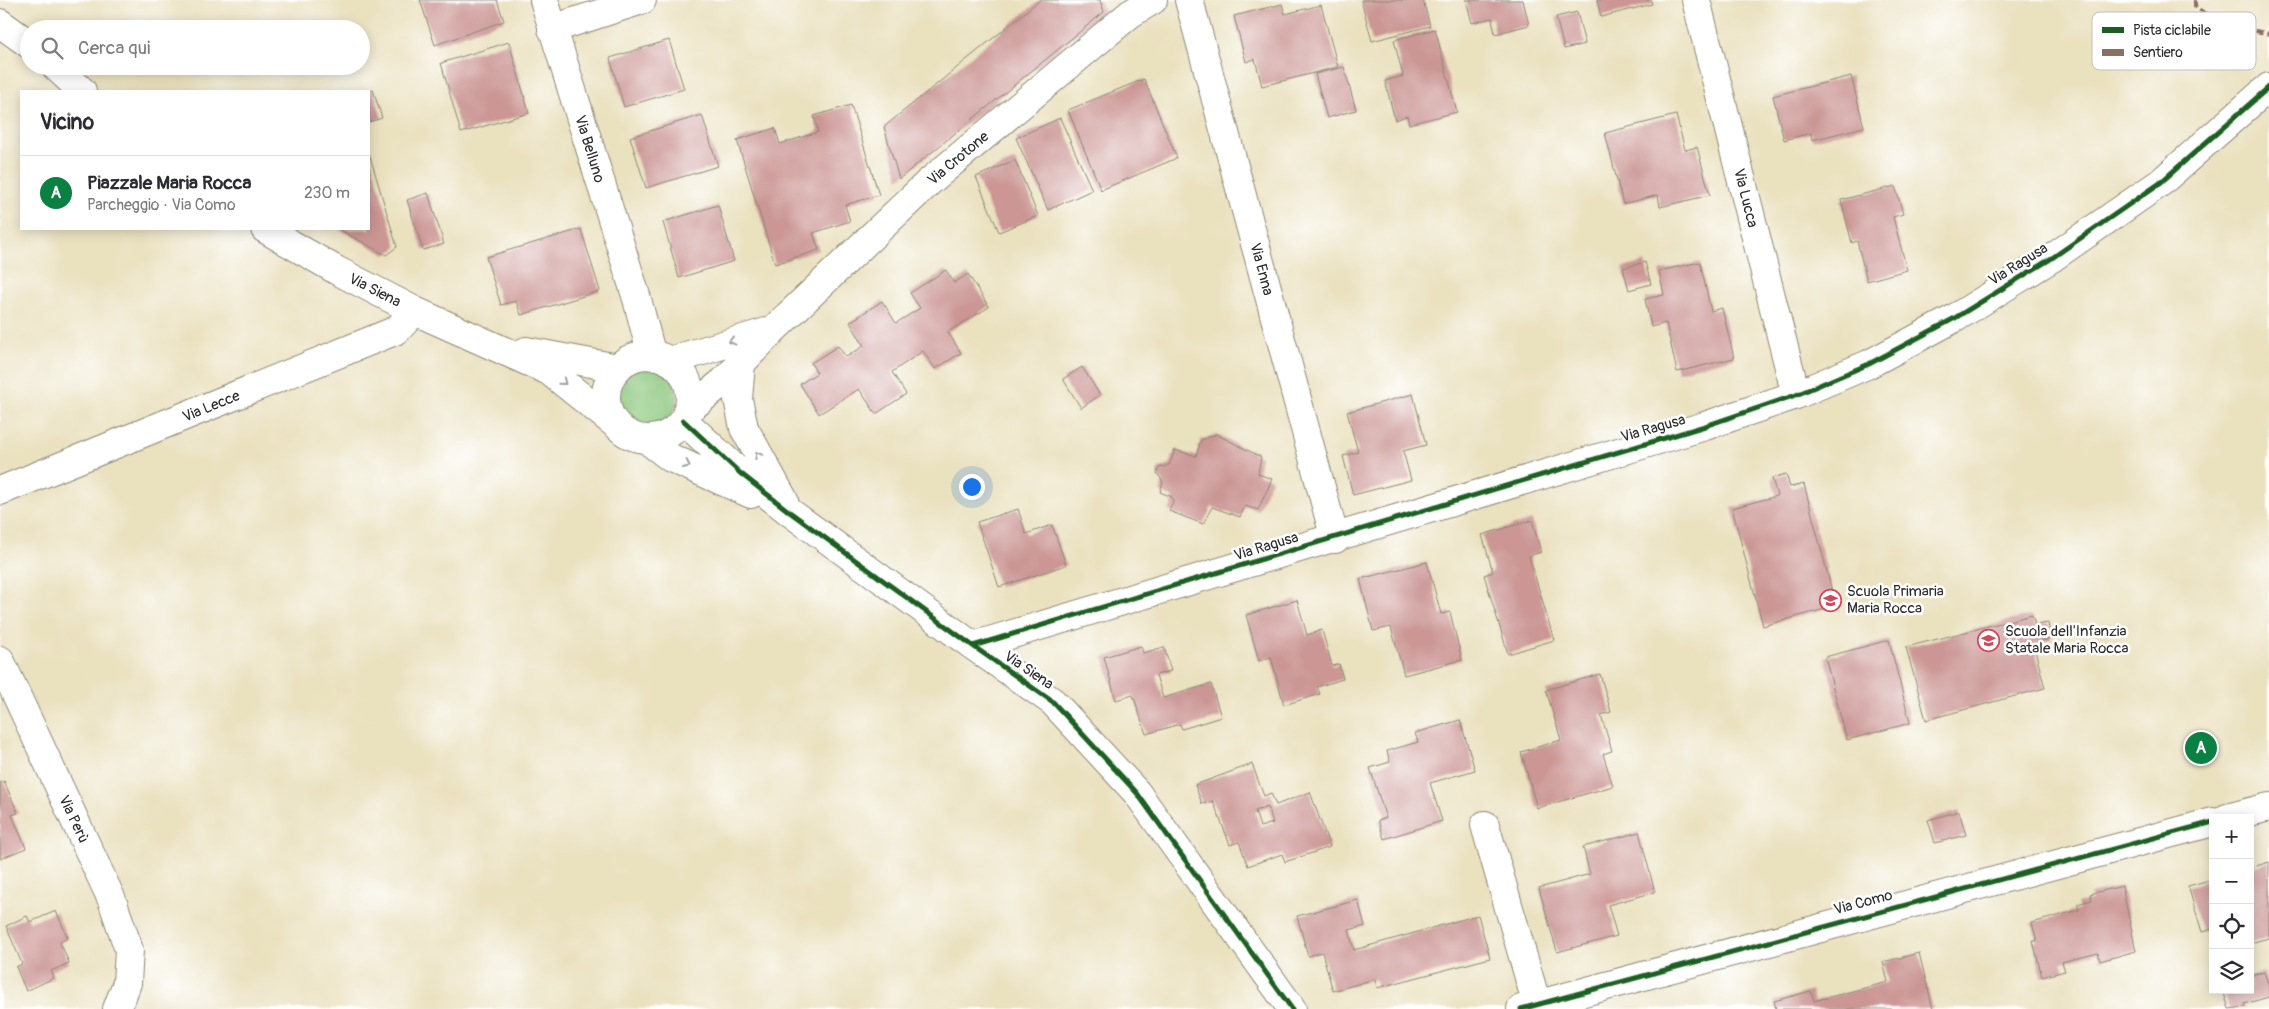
<!DOCTYPE html>
<html lang="it">
<meta charset="utf-8">
<style>
:root{--surface:#fff;--page:#f7f7f7;--text:#2b2b33;--muted:#7c7c81;--line:#e1e1e2;--accent:#0b8043}
body{margin:0;font-family:Pangolin,sans-serif;background:var(--page);color:var(--text)}
.controls{position:absolute;right:15px;bottom:15px;display:grid;overflow:hidden;border-radius:0px;box-shadow:0 2px 12px #0003}
.controls button{width:45px;height:45px;display:grid;place-items:center;padding:0;border:0;border-bottom:1px solid var(--line);background:var(--surface);color:var(--text);font:25px sans-serif}
.you{position:absolute;left:971px;top:486px;width:18px;height:18px;margin:-12px;border:4px solid #fff;border-radius:50%;background:#1a73e8;box-shadow:0 0 0 8px #1a73e833}
.badge{display:grid;place-items:center;width:32px;height:32px;border-radius:50%;background:var(--accent);color:#fff;font-size:16px;font-weight:700}
.pin{position:absolute;translate:-50% -50%;border:2px solid #fff;box-shadow:0 1px 5px #0006}
.list{margin:0;padding:0;list-style:none}
h2{display:flex;justify-content:space-between;align-items:center;height:65px;margin:0;padding:0 20px;font-size:21px}
h2 small{font-size:16px;font-weight:400;color:var(--muted)}
.list li{display:grid;grid-template-columns:32px 1fr auto;gap:15px;align-items:center;box-sizing:border-box;height:75px;padding:0 20px;border-top:1px solid var(--line)}
.list b{display:block;font-size:19px;white-space:nowrap}
.list p{margin:0;font-size:16px;white-space:nowrap;color:var(--muted)}
.list em{font-size:16px;font-style:normal;color:var(--muted)}
.icon{flex:none;width:28px;height:28px;fill:none;stroke:currentColor;stroke-width:2;stroke-linecap:round;stroke-linejoin:round}
.map{position:relative;flex:none;width:2269px;height:1009px;overflow:hidden}
.search{position:absolute;background:var(--surface);box-shadow:0 2px 12px #0003;left:20px;top:20px;width:350px;height:55px;display:flex;align-items:center;gap:12px;box-sizing:border-box;padding:0 18px;border-radius:28px;color:var(--muted);font-size:19px}
.panel{position:absolute;background:var(--surface);box-shadow:0 2px 12px #0003;left:20px;top:90px;width:350px;height:140px;border-radius:0px}
.map>svg:first-child{display:block}
.green{fill:#8ac67b;stroke:#5a7853}
.building{fill:#cb9694;fill-rule:evenodd}
.lines{fill:none;stroke-linecap:round;stroke-linejoin:round}
.minor-casing{stroke:#8a8675;stroke-width:30}
.minor{stroke:#fff;stroke-width:28}
.quiet{stroke:#8d6e63;stroke-width:4;stroke-dasharray:8 4;stroke-linecap:butt}
.cycleway-casing{stroke:#fff;stroke-width:8}
.cycleway{stroke:#1b5e20;stroke-width:5}
.oneway{stroke:#a0a0a0}
.labels{text-anchor:middle;stroke-width:5;stroke-linejoin:round;paint-order:stroke}
.street-label{font-size:15px;fill:#2b2b2b;stroke:#fff}
.poi-label{font-size:15px;fill:#2b2b2b;stroke:#fff;text-anchor:start}
.key{fill:#fff;stroke:#bfbfbf;stroke-width:1}
.key-label{font-size:14px;fill:#2b2b2b}
</style>
<div class="map">
<svg width="2269" height="1009" viewBox="0 0 2269 1009">
<rect width="100%" height="100%" fill="#fff"/>
<filter id="ink" filterUnits="userSpaceOnUse"><feTurbulence type="fractalNoise" baseFrequency=".02" numOctaves="2"/><feDisplacementMap in="SourceGraphic" scale="10" xChannelSelector="R" yChannelSelector="G"/><feConvolveMatrix kernelMatrix="1 2 1 2 8 2 1 2 1" color-interpolation-filters="sRGB"/></filter>
<filter id="wash" filterUnits="userSpaceOnUse"><feTurbulence type="fractalNoise" baseFrequency=".0096" numOctaves="4" result="noise"/><feDisplacementMap in="SourceGraphic" scale="20" xChannelSelector="R" yChannelSelector="G"/><feGaussianBlur stdDeviation="1.12" result="paint"/><feColorMatrix in="noise" values="0 0 0 0 0 0 0 0 0 0 0 0 0 0 0 0 0 1.4 0 .05"/><feComposite in="paint" operator="in"/></filter>
<g filter="url(#wash)">
<rect width="100%" height="100%" fill="#eae1bf"/>
<path class="green" d="M619 397a29 29 0 1 1 58 0a29 29 0 1 1-58 0Z"/>
<g id="blocks">
<path class="building" d="M420 0H497L504 21 435 45Z
M1040 0H1100L1104 12 899 179 884 127Z
M1361 0H1423L1430 26 1372 41Z
M1466 0H1523L1529 25 1495 34 1492 18 1472 23Z
M1597 0H1651L1652 4 1601 17Z
M1282 4 1285 14 1321 5 1338 67 1262 86 1255 59 1246 62 1234 16Z
M1577 12 1585 44 1564 49 1556 17Z
M1435 29 1457 112 1409 124 1407 116 1395 120 1385 81 1403 76 1394 40Z
M669 40 684 89 624 107 610 58Z
M509 42 529 113 461 133 441 63Z
M1344 67 1356 110 1327 118 1315 74Z
M1851 76 1864 127 1812 140 1811 133 1784 140 1773 96Z
M1144 79 1177 158 1101 190 1068 110Z
M373 90 382 118 369 122V91Z
M851 105 879 195 845 205 850 221 813 233 819 250 775 264 737 140 775 128 780 144 818 132 814 116Z
M702 115 718 166 646 188 630 137Z
M1676 115 1685 150 1697 147 1710 195 1660 207 1658 195 1623 204 1605 133Z
M1060 118 1092 190 1048 210 1016 138Z
M369 153 397 247 386 255 338 229H369Z
M1015 160 1038 216 999 232 976 177Z
M1895 186 1903 214 1893 217 1907 270 1867 281 1857 241 1852 243 1841 200Z
M428 193 444 244 423 250 407 200Z
M718 205 734 261 679 278 663 222Z
M581 229 600 291 521 315 516 301 501 305 486 257Z
M1645 262 1651 284 1629 290 1623 268Z
M1700 262 1711 311 1722 308 1734 358 1677 372 1666 323 1651 327 1645 299 1664 295 1659 271Z
M946 270 954 283 968 274 989 307 948 332 961 353 935 369 923 351 892 372 906 394 876 414 859 389 819 414 800 384 817 373 811 363 838 346 846 357 864 346 850 322 882 301 896 323 920 308 910 293Z
M1082 367 1100 395 1081 408 1063 379Z
M1413 394 1426 445 1403 451 1411 480 1353 495 1343 456 1358 452 1347 412Z
M1216 434 1261 457 1258 474 1272 479 1258 510 1245 506 1240 517 1212 507 1203 524 1169 511 1173 502 1172 497 1160 492 1163 482 1157 473 1159 468 1169 465 1175 450 1196 456 1201 440Z
M1786 474 1790 487 1804 484 1836 606 1763 626 1732 508 1777 496 1772 478Z
M1018 509 1026 534 1052 525 1066 565 999 587 977 522Z
M1532 520 1541 552 1529 556 1554 640 1508 654 1484 575 1493 572 1482 535Z
M1427 562 1441 614 1450 612 1462 660 1404 675 1391 627 1373 631 1360 579Z
M1297 600 1307 635 1322 630 1332 666 1339 664 1343 679 1317 687 1320 694 1284 705 1271 657 1259 661 1246 615Z
M2032 615 2035 625 2048 623 2051 639 2033 643 2045 688 1926 720 1906 647Z
M1889 640 1910 723 1847 740 1825 657Z
M1141 646 1143 653 1164 647 1171 671 1156 675 1163 698 1211 684 1221 717 1182 729 1180 724 1146 734 1133 695 1116 700 1104 657Z
M1600 674 1611 712 1601 715 1612 751 1603 754 1613 786 1537 808 1521 752 1561 740 1546 690Z
M1460 720 1475 770 1430 783 1442 821 1384 839 1378 820 1386 818 1370 768 1390 762 1387 751 1418 742 1415 733Z
M1252 764 1264 796 1271 793 1276 805 1310 792 1330 847 1285 862 1282 854 1248 866 1239 842 1230 845 1213 801 1202 804 1195 785ZM1268 807 1273 823 1260 827 1255 811Z
M4 781 18 813 12 815 26 848 0 859V783Z
M1959 811 1966 835 1935 843 1928 820Z
M1639 832 1655 892 1608 905 1617 936 1557 952 1539 888 1590 874 1583 847Z
M2269 862V938L2250 943V868Z
M2213 879V929L2202 932 2188 886Z
M2122 886 2136 951 2100 961 2098 953 2062 962 2065 971 2042 977 2033 941H2037L2032 923 2079 910 2077 904 2092 900 2090 894Z
M1358 900 1365 926 1349 930 1354 950 1478 915 1490 958 1377 988 1375 979 1333 991 1322 952 1308 956 1297 916Z
M56 911 68 938 60 942 69 963 51 971 54 978 26 991 16 967 22 964 6 926 27 916 30 922Z
M1919 953 1933 1009H1776L1774 1001 1811 991 1814 1001 1888 982 1883 962Z
M2264 972 2269 987V997L2244 1004 2245 1007 2229 1009 2223 990H2250V976Z"/>
</g>
</g>
<g filter="url(#ink)">
<use href="#blocks" fill-opacity="0" stroke="#8a8675" stroke-width="1"/>
<g class="lines">
<defs>
<path id="minor" d="M544 0 637 299 652 356
M1189 0 1335 539
M1696 0 1796 395
M0 23 29 44
M552 29 642 0
M55 66 82 91
M265 229 336 270 415 311 549 371 619 427
M526 351 618 368
M606 397a42 42 0 1 1 84 0a42 42 0 1 1-84 0Z
M669 361 773 330
M741 364 738 399 744 428 784 500
M687 411 724 381 773 330 929 182 1130 14 1153 0
M683 420 740 473 791 513 973 646 1053 702 1137 793 1292 1009
M646 439 671 458 751 494
M0 491 397 330 415 311
M973 646 1705 426 1796 395 1869 364 1955 318 2052 258 2160 183 2269 87
M0 660 112 900 129 950 127 983 117 1009
M2227 818 2269 807
M1485 825 1537 1005
M1521 1009 2213 822"/>
</defs>
<use href="#minor" class="minor-casing"/>
<use href="#minor" class="minor"/>
<path class="quiet" d="M2195 0V6L2214 21 2269 34"/>
<defs>
<path id="cycleway" d="M683 420 740 473 791 513 973 646 1053 702 1137 793 1292 1009
M973 646 1705 426 1796 395 1869 364 1955 318 2052 258 2160 183 2269 87
M1521 1009 2213 822"/>
</defs>
<use href="#cycleway" class="cycleway-casing"/>
<use href="#cycleway" class="cycleway"/>
</g>
<defs><path id="oneway-chevron" d="M-2-3.5L2.5 0L-2 3.5" fill="none" stroke-width="1.6" stroke-linecap="round" stroke-linejoin="round" transform="scale(1.25)"/></defs>
<g class="oneway">
<use href="#oneway-chevron" transform="translate(732 341) rotate(165)"/>
<use href="#oneway-chevron" transform="translate(563 382) rotate(39)"/>
<use href="#oneway-chevron" transform="translate(758 455) rotate(-119)"/>
<use href="#oneway-chevron" transform="translate(687 465) rotate(25)"/>
</g>
</g>
<defs>
<symbol id="school-ring" viewBox="-11 -11 22 22"><circle r="9.5" fill="#fff" stroke="#d1495b" stroke-width="1.5"/><path d="M0-5L7-2L0 1L-7-2ZM-4 1L0 2.5L4 1V4Q0 6-4 4Z" fill="#d1495b"/></symbol>
</defs>
<g fill-rule="evenodd">
<use href="#school-ring" x="1818" y="588" width="25" height="25"/>
<use href="#school-ring" x="1976" y="628" width="25" height="25"/>
</g>
<g class="labels">
<g class="street-label">
<text transform="translate(590 149) rotate(73)" y="5">Via Belluno</text>
<text transform="translate(958 158) rotate(-40)" y="5">Via Crotone</text>
<text transform="translate(1746 198) rotate(76)" y="5">Via Lucca</text>
<text transform="translate(2018 264) rotate(-32)" y="5">Via Ragusa</text>
<text transform="translate(1262 269) rotate(75)" y="5">Via Enna</text>
<text transform="translate(375 290) rotate(27)" y="5">Via Siena</text>
<text transform="translate(211 406) rotate(-22)" y="5">Via Lecce</text>
<text transform="translate(1653 428) rotate(-16)" y="5">Via Ragusa</text>
<text transform="translate(1266 546) rotate(-17)" y="5">Via Ragusa</text>
<text transform="translate(1029 670) rotate(34)" y="5">Via Siena</text>
<text transform="translate(74 819) rotate(65)" y="5">Via Perù</text>
<text transform="translate(1863 902) rotate(-15)" y="5">Via Como</text>
</g>
<g class="poi-label">
<text x="1847" y="596">Scuola Primaria<tspan x="1847" dy="17">Maria Rocca</tspan></text>
<text x="2005" y="636">Scuola dell'Infanzia<tspan x="2005" dy="17">Statale Maria Rocca</tspan></text>
</g>
</g>
<rect x="2092" y="12" width="164" height="58" rx="8" class="key"/>
<rect x="2102" y="27" width="22" height="6" fill="#1b5e20"/>
<rect x="2102" y="49" width="22" height="7" fill="#8d6e63"/>
<g class="key-label">
<text x="2133" y="35">Pista ciclabile</text>
<text x="2133" y="57">Sentiero</text>
</g>
</svg>
<div class="controls">
<button>+</button>
<button>−</button>
<button><svg class="icon" aria-label="locate" viewBox="0 0 24 24"><circle cx="12" cy="12" r="6"/><path d="M12 2v4M12 18v4M2 12h4M18 12h4"/></svg></button>
<button><svg class="icon" aria-label="layers" viewBox="0 0 24 24"><path d="M12 4l9 5-9 5-9-5zM3 14l9 5 9-5"/></svg></button>
</div>
<div class="you"></div>
<div class="pin badge" style="left:2201px;top:748px">A</div>
<div class="search"><svg class="icon" aria-label="search" viewBox="0 0 24 24"><circle cx="10" cy="10" r="6"/><path d="M15 15l6 6"/></svg>Cerca qui</div>
<section class="panel">
<h2>Vicino<small></small></h2>
<ul class="list">
<li><span class="badge">A</span><div><b>Piazzale Maria Rocca</b><p>Parcheggio · Via Como</p></div><em>230 m</em></li>
</ul>
</section>
</div>
